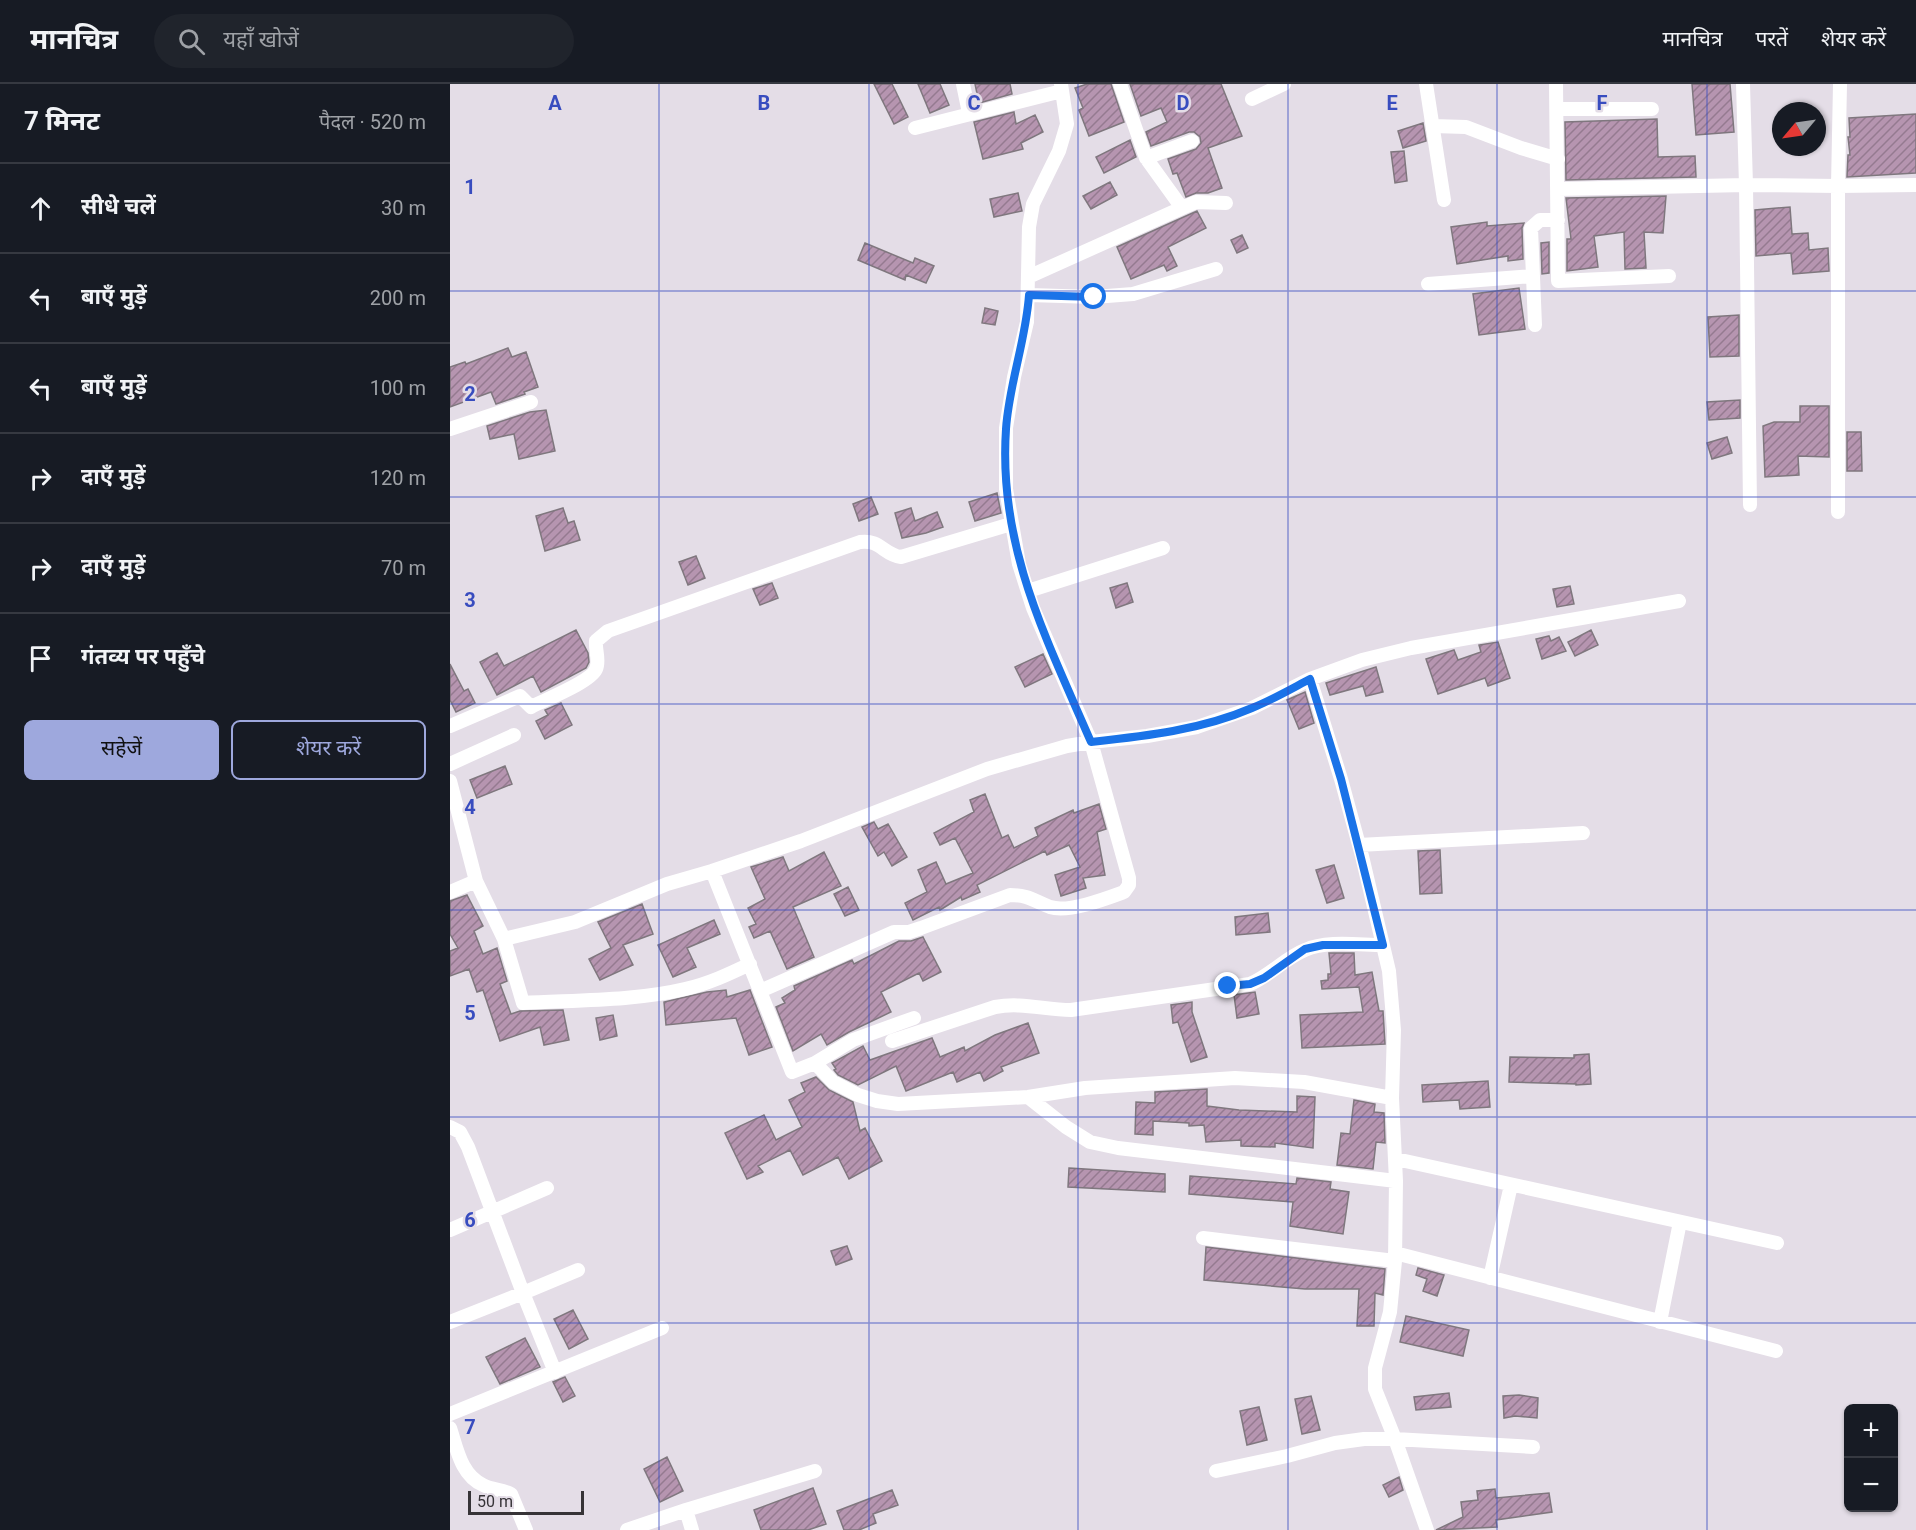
<!DOCTYPE html>
<html lang="hi">
<meta charset="utf-8">
<style>
:root{--surface:#171b24;--page:#20242c;--text:#f1f3f6;--muted:#9ea1a6;--line:#363941;--accent:#9ea8dd}
body{margin:0;font-family:Roboto,"Noto Sans Devanagari",sans-serif;background:var(--page);color:var(--text)}
.controls{position:absolute;right:18px;bottom:18px;display:grid;overflow:hidden;border-radius:9px;box-shadow:0 2px 4px #0004}
.controls button{width:54px;height:54px;display:grid;place-items:center;padding:0;border:0;border-bottom:2px solid var(--line);background:var(--surface);color:var(--text);font:30px sans-serif}
.compass{position:absolute;left:1322px;top:18px;width:54px;height:54px;border-radius:50%;background:var(--surface);box-shadow:0 2px 4px #0004;rotate:241deg}
.scale{position:absolute;left:18px;bottom:15px;width:116px;box-sizing:border-box;padding-left:6px;border:3px solid #363337;border-top:0;font-size:16px;line-height:21px;white-space:nowrap;color:#363337;-webkit-text-stroke:4px #e4dde7;paint-order:stroke}
.stop{position:absolute;width:18px;height:18px;margin:-14px;border:4px solid #1a73e8;border-radius:50%;background:#fff}
.stop.end{background:#1a73e8;border-color:#fff;box-shadow:0 2px 6px #0008}
.list{margin:0;padding:0;list-style:none}
h2{display:flex;justify-content:space-between;align-items:center;height:78px;margin:0;padding:0 24px;font-size:26px}
h2 small{font-size:20px;font-weight:400;color:var(--muted)}
.list li{display:grid;grid-template-columns:39px 1fr auto;gap:18px;align-items:center;box-sizing:border-box;height:90px;padding:0 24px;border-top:2px solid var(--line)}
.list b{display:block;font-size:22px;white-space:nowrap}
.list em{font-size:20px;font-style:normal;color:var(--muted)}
.actions{display:flex;gap:12px;padding:18px 24px}
.actions a{flex:1;padding:14px 0;border:2px solid var(--accent);border-radius:9px;text-align:center;font-size:21px;color:var(--accent)}
.actions .main{background:var(--accent);color:#111}
.icon{flex:none;width:33px;height:33px;fill:none;stroke:currentColor;stroke-width:2;stroke-linecap:round;stroke-linejoin:round}
.map{position:relative;flex:none;width:1466px;height:1446px;overflow:hidden}
header{display:flex;align-items:center;gap:36px;box-sizing:border-box;height:84px;padding:0 30px;background:var(--surface);border-bottom:2px solid var(--line)}
header strong{font-size:28px}
nav{display:flex;gap:33px;margin-inline-start:auto;font-size:21px}
.search{width:420px;height:54px;background:var(--page);display:flex;align-items:center;gap:15px;box-sizing:border-box;padding:0 21px;border-radius:33px;color:var(--muted);font-size:22px}
main{display:flex}
aside{flex:1;background:var(--surface)}
.map>svg:first-child{display:block}
.building{fill:url(#building-hatch);stroke:#7f777e;stroke-width:1.5}
.lines{fill:none;stroke-linecap:round;stroke-linejoin:round}
.street{stroke:#fff;stroke-width:14}
.route{stroke:#1a73e8;stroke-width:8}
.grid{fill:none;stroke:#384cbf;stroke-width:1.5;stroke-opacity:0.55}
.grid-label{font-size:20px;text-anchor:middle;font-weight:bold;fill:#384cbf;stroke:#e4dde7;stroke-width:5;stroke-linejoin:round;paint-order:stroke}
</style>
<header>
<strong>मानचित्र</strong>
<div class="search"><svg class="icon" aria-label="search" viewBox="0 0 24 24"><circle cx="10" cy="10" r="6"/><path d="M15 15l6 6"/></svg>यहाँ खोजें</div>
<nav><a>मानचित्र</a><a>परतें</a><a>शेयर करें</a></nav>
</header>
<main>
<aside>
<h2>7 मिनट<small>पैदल · 520 m</small></h2>
<ul class="list">
<li><svg class="icon" aria-label="ahead" viewBox="0 0 24 24"><path d="M12 20V5M6 11l6-6 6 6"/></svg><div><b>सीधे चलें</b></div><em>30 m</em></li>
<li><svg class="icon" aria-label="left" viewBox="0 0 24 24"><path d="M17 20v-9H6M10 6l-5 5 5 5"/></svg><div><b>बाएँ मुड़ें</b></div><em>200 m</em></li>
<li><svg class="icon" aria-label="left" viewBox="0 0 24 24"><path d="M17 20v-9H6M10 6l-5 5 5 5"/></svg><div><b>बाएँ मुड़ें</b></div><em>100 m</em></li>
<li><svg class="icon" aria-label="right" viewBox="0 0 24 24"><path d="M7 20v-9h11M14 6l5 5-5 5"/></svg><div><b>दाएँ मुड़ें</b></div><em>120 m</em></li>
<li><svg class="icon" aria-label="right" viewBox="0 0 24 24"><path d="M7 20v-9h11M14 6l5 5-5 5"/></svg><div><b>दाएँ मुड़ें</b></div><em>70 m</em></li>
<li><svg class="icon" aria-label="arrive" viewBox="0 0 24 24"><path d="M6 21V4h12l-3 4 3 4H6"/></svg><div><b>गंतव्य पर पहुँचे</b></div></li>
</ul>
<div class="actions"><a class="main">सहेजें</a><a>शेयर करें</a></div>
</aside>
<div class="map">
<svg width="1466" height="1446" viewBox="0 0 1466 1446">
<defs>
<pattern id="building-hatch" width="6" height="6" patternUnits="userSpaceOnUse" patternTransform="scale(1.5)"><rect width="6" height="6" fill="#b695b0"/><path d="M-1 1l2-2M0 6l6-6M5 7l2-2" fill="none" stroke="#957a90"/></pattern>
</defs>
<rect width="100%" height="100%" fill="#e4dde7"/>
<path class="building" d="M424 0H442L458 33 444 40Z
M468 0H490L499 21 480 29Z
M525 0H560L562 10 529 19Z
M637 0H661L674 38 639 52 629 26 633 24 625 4Z
M680 0H771L792 52 758 64 772 104 758 109H746L736 113 727 89 723 90 718 75 746 65 751 59 750 53 744 48H739L701 62 696 48 717 38 711 24 691 32Z
M1242 0H1280L1284 48 1246 51Z
M564 28 566 40 585 31 593 48 571 59 573 65 533 75 524 38Z
M1466 30V89L1397 93 1398 71H1400L1398 53H1400L1399 34Z
M1207 35 1208 73 1245 72 1246 93 1116 96 1115 38Z
M973 39 976 57 953 64 948 47Z
M680 56 686 73 654 89 646 73Z
M954 67 957 97 945 99 941 68Z
M660 98 667 111 641 125 633 112Z
M568 109 572 127 544 133 540 115Z
M1216 112 1213 149 1194 148 1196 184 1175 185 1174 148 1144 152 1148 183 1117 187V155H1121L1116 114Z
M1340 123 1342 150 1358 149 1359 166 1378 164 1379 187 1343 190 1341 169 1306 172 1305 126Z
M747 127 756 144 718 163 727 182 717 187 714 181 681 195 667 163Z
M1037 138V142L1074 139 1072 144 1073 175 1058 177V172L1007 180 1001 143Z
M792 151 798 164 787 169 781 156Z
M1099 158V189L1092 190 1091 159Z
M415 159 463 179 465 174 484 182 476 199 456 191 455 196 408 176Z
M1069 204 1075 245 1029 251 1023 210Z
M535 224 548 227 545 241 532 239Z
M1289 231V272L1260 273 1258 233Z
M58 264 62 273 76 268 88 303 74 308 75 310 46 320 41 308 0 323V283L15 278 16 280Z
M1290 316V334L1259 336 1257 318Z
M1350 322H1379V373L1348 372 1349 391 1315 393 1313 342 1324 338H1350Z
M96 326 105 367 69 375 64 350 40 355 37 342 80 328Z
M1397 348H1411L1412 387H1397Z
M1277 353 1282 369 1262 375 1257 359Z
M547 409 551 429 525 437 519 418Z
M421 413 428 430 409 437 403 420Z
M113 424 118 439 124 437 130 456 95 467 86 432Z
M461 424 465 437 487 428 493 443 476 449 452 454 445 429Z
M246 472 255 494 238 501 229 478Z
M322 499 328 514 310 521 303 505Z
M677 499 683 518 666 524 660 504Z
M1120 502 1124 520 1107 523 1103 505Z
M126 546 138 569 139 578 136 584 91 608 83 592 47 611 30 578 47 569 54 582Z
M1141 546 1148 561 1125 572 1118 558Z
M1099 552 1101 557 1109 553 1116 567 1092 575 1086 555Z
M1048 558 1060 594 1038 602 1035 594 988 610 976 575 1004 566 1008 576 1031 568 1029 561Z
M593 570 602 590 575 603 565 583Z
M0 580 14 607 18 605 25 619 6 628 0 616Z
M926 583 933 608 916 612 913 602 880 611 876 599Z
M855 608 864 639 849 645 837 616Z
M111 619 122 641 95 655 86 637 98 631 95 626Z
M55 682 62 700 27 714 20 696Z
M535 710 552 754 558 751 564 764 588 752 585 744 623 726 624 729 649 720 656 745 647 748 655 791 633 794 636 804 611 812 605 791 630 783 619 761 597 771 595 767 527 801 530 808 512 816 511 813 490 826 489 823 463 836 455 819 477 808 468 786 486 778 496 800 523 789 505 754 490 761 484 749 524 728 520 716Z
M424 738 428 745 438 740 457 773 442 782 434 768 428 772 412 743Z
M990 766 992 809 970 810 968 767Z
M374 768 391 802 343 823 364 873 337 885 320 847 304 854 299 843 306 840 298 824 315 815 301 783 333 773 339 787Z
M884 781 894 814 877 819 866 786Z
M398 803 409 826 395 832 384 810Z
M17 811 33 842 24 847 33 870 47 864 57 897 50 900 61 930 70 927 113 926 119 956 94 961 90 943 50 957 33 906 27 908 19 885 0 892V867L8 864 0 850V817Z
M192 820 203 850 173 861 183 881 150 896 139 875 161 864 148 838Z
M818 829 820 848 786 851 785 833Z
M264 836 270 850 237 864 246 883 223 893 208 861Z
M473 853 491 888 473 897 469 889 431 908 441 928 399 948 377 961 371 950 343 967 326 923 335 919 332 914 345 906 344 902 402 876 404 880 449 857H461Z
M879 869H904L905 891 922 888 929 927H933L935 960 852 964 850 931 913 928 909 903 872 905 871 897 878 896V890H881Z
M276 906 277 913 300 906 322 963 299 971 286 934 216 941 214 918 257 908Z
M805 908 809 930 787 934 784 911Z
M742 918V928L757 973 741 978 728 938 723 939 721 921Z
M163 931 167 952 150 956 146 934Z
M578 939 589 969 551 983 553 987 534 997 530 988 507 998 503 988 456 1007 446 982 408 1001 388 991 384 986 386 985 382 979 413 962 420 976 482 954 490 973 514 963 515 967 545 951Z
M1139 970 1141 1000 1126 1001V1000L1059 998 1060 973 1124 974V971Z
M366 993 379 1006 403 1018 410 1047 415 1044 432 1077 399 1095 388 1073 353 1091 340 1066 308 1082 313 1088 297 1095 275 1049 314 1031 326 1056 352 1043 339 1016 355 1008 351 999Z
M1038 997 1040 1023 1010 1025 1009 1016 973 1018 972 1001Z
M757 1005V1022L789 1026 847 1028V1012L865 1013 863 1064 825 1059V1063L791 1062V1056L756 1058 754 1041 739 1042V1039L703 1037V1051L685 1050 686 1018 705 1019V1008Z
M904 1016 925 1020 924 1028 934 1029 935 1059 926 1058 923 1085 887 1081 891 1049 900 1050Z
M619 1084 715 1090V1108L618 1103Z
M740 1092 846 1100 847 1094 881 1098 880 1105 899 1108 893 1150 840 1142 843 1118 739 1110Z
M397 1162 402 1175 386 1181 381 1167Z
M756 1163 935 1185 933 1211 925 1209 924 1242H907L909 1205H855L754 1196Z
M968 1184 994 1191 987 1212 973 1207 977 1195 966 1191Z
M123 1226 138 1255 119 1265 104 1235Z
M956 1232 1019 1246 1013 1272 950 1258Z
M75 1254 90 1283 50 1300 36 1273Z
M115 1293 125 1312 113 1318 103 1298Z
M999 1309 1001 1323 966 1326 964 1313Z
M1069 1311 1088 1314 1087 1334 1065 1332 1054 1334 1053 1312Z
M861 1312 870 1346 852 1350 845 1315Z
M809 1323 817 1356 797 1361 790 1327Z
M217 1373 233 1407 210 1418 194 1385Z
M949 1393 953 1406 939 1413 933 1401Z
M363 1404 376 1440 358 1446H311L304 1426Z
M1045 1405 1046 1414 1099 1409 1102 1428 1046 1436 1047 1443 986 1446 1013 1433 1011 1418 1028 1416 1027 1407Z
M442 1406 448 1421 423 1430 426 1439 409 1446H394L387 1427Z"/>
<g class="lines">
<path class="street" d="M513 0 519 29
M611 0 617 40 609 67 583 120 579 143 577 238 564 293 556 344V405L569 480 583 524 641 658 679 794V801L674 808C655 815 618 829 600 823 584 817 579 811 560 811L471 844 459 848H444L310 907 262 787 351 757 537 685 617 662 641 658 697 652 747 643 802 624 860 595 891 695 912 772 939 887 944 946 942 1014 946 1097 945 1177 940 1228 925 1284V1305L945 1355 977 1446
M976 0 994 116
M1106 0 1108 197 1219 192
M802 15 834 0
M1107 25H1202
M983 42 1016 43 1071 64 1108 75
M465 44 612 7
M696 74 742 57
M1108 105 1296 101 1293 0
M732 124 746 118 776 119
M578 193 732 124 696 74 670 0
M978 200 1083 192
M579 211 644 213 683 210 766 185
M1085 241 1081 144 1090 136H1108
M0 345 81 318
M1300 421 1296 101 1388 102 1390 0
M1388 428V102L1466 101
M578 507 713 464
M860 595 912 576 961 564 1229 517
M0 642 70 612 81 623C94 616 141 598 146 585 150 577 145 566 146 557L158 547 410 458C430 455 434 471 451 473L561 440
M0 680 64 651
M0 697 26 797 0 808
M909 761 1133 749
M262 787 217 800 125 838 54 855 73 919C125 916 185 917 235 905 258 900 279 890 300 880
M26 797 54 855
M310 907 342 988 365 979 383 998 408 1011 427 1017 448 1020 578 1013 635 1004 785 994 854 998 942 1014
M442 957 545 923C572 918 595 926 621 926L800 900C821 891 835 874 855 866 877 856 909 861 933 861
M365 979 403 956 464 934
M578 1013 616 1043 640 1058 668 1064 946 1097
M0 1043 10 1048 18 1063 73 1209 128 1186
M946 1075 1327 1159
M0 1146 97 1104
M753 1154 945 1177
M945 1169 1326 1267
M1040 1194 1061 1101
M0 1238 73 1209 105 1288
M1210 1238 1230 1138
M0 1330 212 1244
M0 1344C7 1365 11 1391 33 1401 42 1406 52 1405 61 1410L76 1446
M766 1387 837 1372 885 1359 914 1355H945L1083 1363
M236 1426 242 1446
M177 1446 236 1426 365 1387"/>
</g>
<g class="lines">
<path class="route" d="M644 213 579 211C576 256 559 300 556 345 548 462 596 554 641 658 696 652 751 646 802 624 822 616 841 605 860 595L891 695 933 861H873L855 865 814 894 800 900 778 902"/>
</g>
<path class="grid" d="M209 0V1446M419 0V1446M628 0V1446M838 0V1446M1047 0V1446M1257 0V1446M0 207H1466M0 413H1466M0 620H1466M0 826H1466M0 1033H1466M0 1239H1466"/>
<g class="grid-label">
<text x="105" y="26">A</text>
<text x="314" y="26">B</text>
<text x="524" y="26">C</text>
<text x="733" y="26">D</text>
<text x="942" y="26">E</text>
<text x="1152" y="26">F</text>
<text x="20" y="110">1</text>
<text x="20" y="317">2</text>
<text x="20" y="523">3</text>
<text x="20" y="730">4</text>
<text x="20" y="936">5</text>
<text x="20" y="1143">6</text>
<text x="20" y="1350">7</text>
</g>
</svg>
<div class="controls">
<button>+</button>
<button>−</button>
</div>
<svg class="compass" viewBox="-18 -18 36 36"><path d="M0-13l5 13h-10z" fill="#e53935"/><path d="M0 13l5-13h-10z" fill="#9ea1a6"/></svg>
<div class="scale">50 m</div>
<div class="stop" style="left:644px;top:213px"></div>
<div class="stop end" style="left:778px;top:902px"></div>
</div>
</main>
